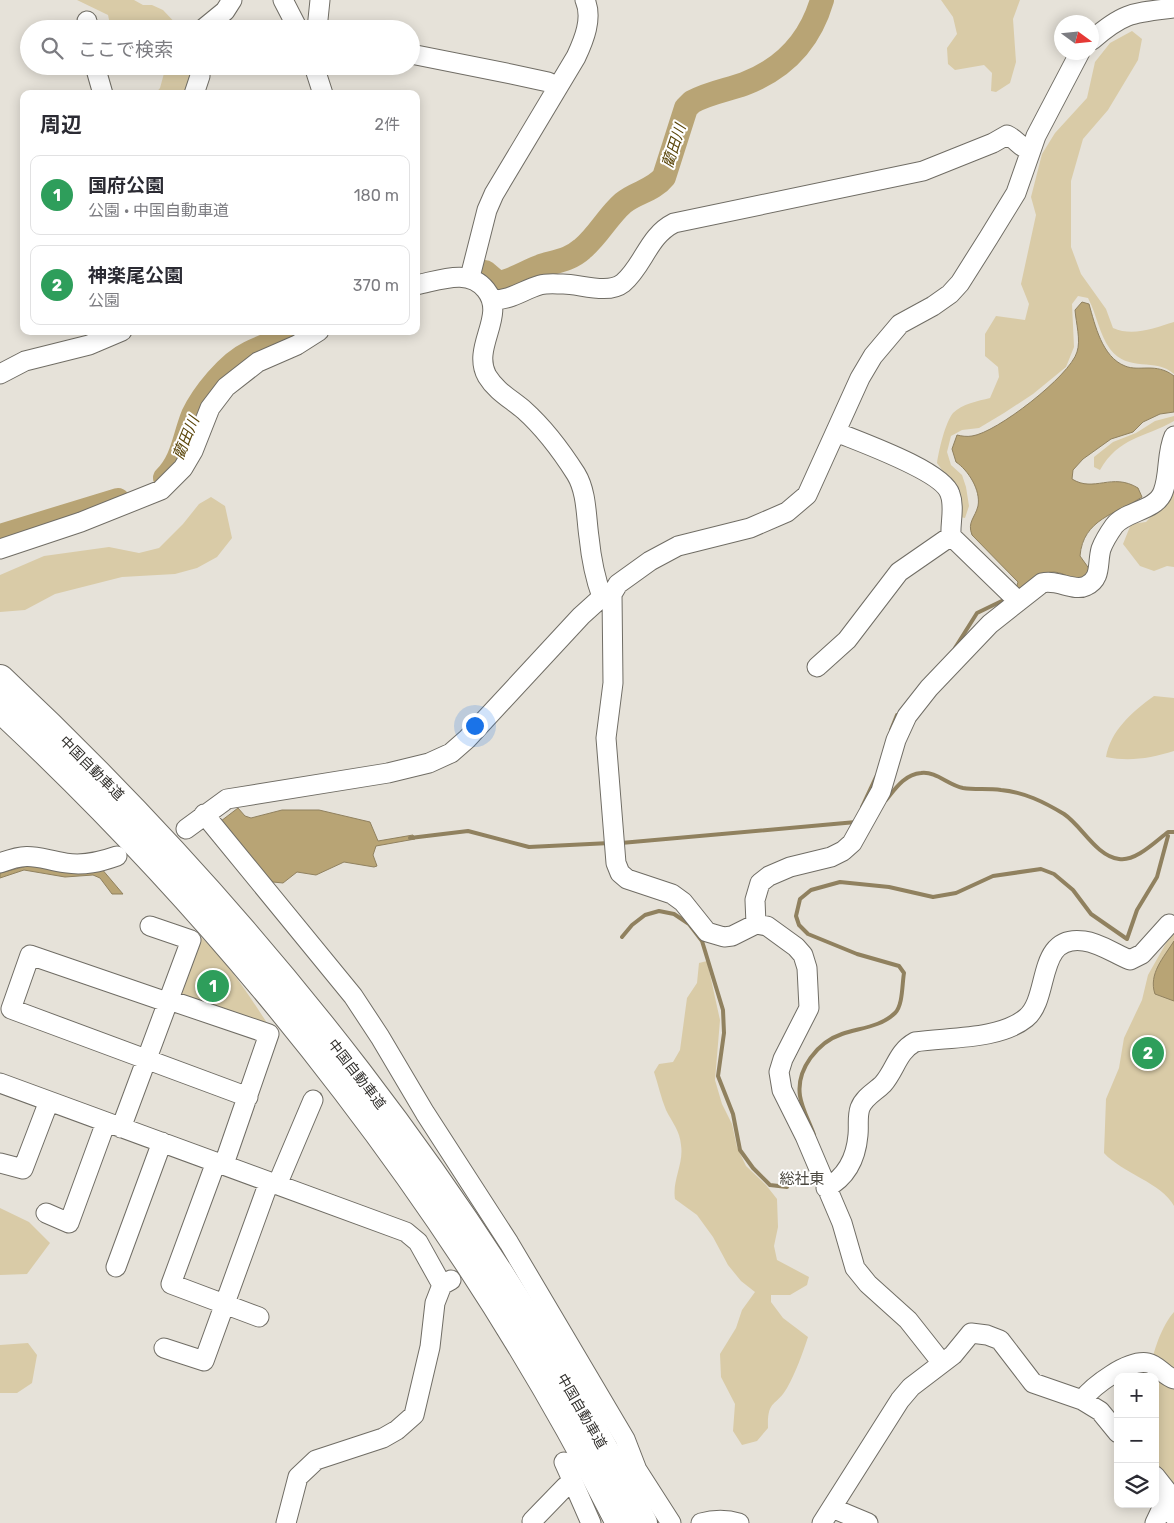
<!DOCTYPE html>
<html lang="ja">
<meta charset="utf-8">
<style>
:root{--surface:#fff;--page:#f7f7f7;--text:#2b2b33;--muted:#7c7c81;--line:#e1e1e2;--accent:#3684b6}
body{margin:0;font-family:Rubik,"Noto Sans JP",sans-serif;background:var(--page);color:var(--text)}
.controls{position:absolute;right:15px;bottom:15px;display:grid;overflow:hidden;border-radius:10px;box-shadow:0 2px 12px #0003}
.controls button{width:45px;height:45px;display:grid;place-items:center;padding:0;border:0;border-bottom:1px solid var(--line);background:var(--surface);color:var(--text);font:25px sans-serif}
.compass{position:absolute;left:1054px;top:15px;width:45px;height:45px;border-radius:50%;background:var(--surface);box-shadow:0 2px 12px #0003;rotate:105deg}
.you{position:absolute;left:474px;top:725px;width:18px;height:18px;margin:-12px;border:4px solid #fff;border-radius:50%;background:#1a73e8;box-shadow:0 0 0 8px #1a73e833}
.badge{display:grid;place-items:center;width:32px;height:32px;border-radius:50%;background:var(--accent);color:#fff;font-size:16px;font-weight:700}
.pin{position:absolute;translate:-50% -50%;border:2px solid #fff;box-shadow:0 1px 5px #0006}
.list{margin:0;padding:0;list-style:none}
h2{display:flex;justify-content:space-between;align-items:center;height:65px;margin:0;padding:0 20px;font-size:21px}
h2 small{font-size:16px;font-weight:400;color:var(--muted)}
.list li{display:grid;grid-template-columns:32px 1fr auto;gap:15px;align-items:center;box-sizing:border-box;height:80px;margin:0 10px 10px;padding:0 10px;border:1px solid var(--line);border-radius:10px}
.list b{display:block;font-size:19px;white-space:nowrap}
.list p{margin:0;font-size:16px;white-space:nowrap;color:var(--muted)}
.list em{font-size:16px;font-style:normal;color:var(--muted)}
.icon{flex:none;width:28px;height:28px;fill:none;stroke:currentColor;stroke-width:2;stroke-linecap:round;stroke-linejoin:round}
.map{position:relative;flex:none;width:1174px;height:1523px;overflow:hidden}
.search{position:absolute;background:var(--surface);box-shadow:0 2px 12px #0003;left:20px;top:20px;width:400px;height:55px;display:flex;align-items:center;gap:12px;box-sizing:border-box;padding:0 18px;border-radius:28px;color:var(--muted);font-size:19px}
.panel{position:absolute;background:var(--surface);box-shadow:0 2px 12px #0003;left:20px;top:90px;width:400px;height:245px;border-radius:10px}
.map>svg:first-child{display:block}
.green{fill:#d9cba7}
.water{fill:#b8a475;stroke:#90815f}
.lines{fill:none;stroke-linecap:round;stroke-linejoin:round}
.stream{stroke:#90815f;stroke-width:4}
.river{stroke:#b8a475;stroke-width:24}
.minor-casing{stroke:#706d65;stroke-width:21}
.highway-casing{stroke:#706d65;stroke-width:30}
.minor{stroke:#fff;stroke-width:19}
.highway{stroke:#fff;stroke-width:28}
.labels{text-anchor:middle;stroke-width:4;stroke-linejoin:round;paint-order:stroke}
.street-label{font-size:14px;fill:#32302d;stroke:#fff}
.water-label{font-size:15px;font-style:italic;fill:#5a4509;stroke:#fff}
.neighbourhood-label{font-size:15px;fill:#4b4840;stroke:#fff}
</style>
<div class="map">
<svg width="1174" height="1523" viewBox="0 0 1174 1523">
<rect width="100%" height="100%" fill="#e6e2d9"/>
<path class="green" d="M77 0H134L143 5H152L163 10 181 29H111L108 15Z
M941 0H1020L1013 19 1016 62 1010 83 996 92 991 91 992 73 984 65 955 70 948 64 947 48 957 34 953 17Z
M1132 31 1142 39 1138 60 1108 110 1083 139 1071 181V247L1081 274 1106 309 1113 328C1133 337 1154 328 1174 322V374C1156 357 1128 373 1110 349 1099 334 1097 315 1088 298L1078 296 1072 304 1074 347 1066 367 1033 394 1004 413 979 428 962 430 951 436 947 452 951 465 962 475 966 487 969 506 965 518 960 517 947 477 937 463C939 450 945 423 953 413 962 404 978 401 990 398L999 377 998 367 985 356V334L996 316 1025 320 1029 304 1021 284 1036 215 1031 197 1042 154 1055 133 1087 98 1095 62 1110 43Z
M166 66H193V73L184 94H155L160 88Z
M1174 416V421C1144 438 1119 437 1100 470L1094 467V457L1113 442 1136 433 1155 421Z
M1174 464V567L1167 566 1154 571 1140 566 1123 544 1131 524 1146 522 1163 504Z
M211 497 225 506 232 538 217 557 197 568 175 574 122 577 55 594 25 610 0 612V575L44 556 109 547 139 553 159 548 183 524 199 504Z
M1154 696 1174 698V751C1151 758 1130 762 1106 757 1111 730 1132 712 1154 696Z
M1174 929V1206C1162 1183 1122 1173 1104 1153L1106 1099 1119 1068 1124 1038 1142 1000 1148 975Z
M201 937C231 965 251 999 273 1032L179 996Z
M707 961 720 1020 715 1080 722 1104 732 1124 737 1147 746 1166 766 1185 777 1199 778 1227 774 1246 777 1260 809 1277 807 1285 790 1295H771V1302L783 1318 808 1337C802 1355 796 1372 787 1388 776 1407 767 1399 768 1428L757 1441 742 1445 733 1431 735 1404 721 1377 720 1354 736 1328 742 1310 755 1292 741 1281 728 1265 713 1237 697 1215 675 1199C672 1180 684 1164 681 1145 680 1131 672 1122 666 1110 661 1098 658 1084 654 1072L659 1064 673 1062 680 1050 687 998 697 983 699 963Z
M0 1208 29 1222 50 1243 27 1274 0 1275Z
M1174 1312V1497L1155 1474V1377H1151C1149 1359 1162 1325 1174 1312Z
M28 1343 37 1355 32 1383 17 1393H0V1345Z"/>
<path class="water" d="M1082 302 1089 304C1095 325 1102 357 1125 366 1139 372 1156 362 1174 376V412L1160 414 1143 422 1133 432 1111 439 1083 459 1073 470 1072 479C1094 493 1112 472 1138 488L1142 497C1116 514 1083 519 1080 556L1090 570 1085 578C1067 580 1067 573 1054 572 1042 571 1028 585 1019 591L1016 589 1018 582 972 535C967 522 975 518 978 506 981 490 968 470 956 462L952 449 957 435C961 436 967 437 972 436 996 433 1070 376 1077 352 1081 340 1076 323 1075 310Z
M238 808 245 816 251 818 282 810H319L370 822 378 841 413 835 415 839 376 846 373 855 377 866 374 867 344 862 316 875 297 872 283 883 273 882 224 827 221 821Z
M31 865C55 871 77 877 101 868L123 894H112L100 878 93 875 65 877 24 870 0 878V873Z
M1174 941V1001L1155 994C1148 974 1164 957 1174 941Z"/>
<g class="lines">
<path class="stream" d="M955 648 977 613 1006 599
M891 730 897 715
M886 800C895 789 905 774 921 773 936 771 948 785 963 788 975 790 988 788 1001 790 1024 792 1044 802 1064 814 1082 826 1096 856 1119 859 1135 862 1155 842 1168 832H1174
M862 807 876 777
M410 838 468 831 529 847 610 843
M621 843 856 822
M622 937 632 925 645 915 659 911 674 914 689 924 702 941 723 1010 724 1033 718 1076 733 1114 740 1150 753 1168 770 1185 787 1187
M814 1135C810 1123 802 1109 800 1096 796 1069 818 1042 842 1034 859 1028 881 1027 895 1013 903 1005 902 984 904 973L899 966 857 954 808 934 799 925 796 916 800 899 811 890 840 882 889 887 933 897 956 893 993 876 1041 869 1054 874 1073 890 1091 914 1127 939 1137 910 1157 877 1168 836"/>
<path class="river" d="M485 272 498 283C515 280 528 270 544 265 558 261 571 259 582 249 598 236 607 217 623 203 636 192 653 191 664 177L686 108 692 102C708 93 727 90 744 84 784 69 810 41 822 0
M165 478C183 460 184 437 193 415 203 394 228 363 249 353 265 345 283 340 298 331
M0 536 118 500"/>
<defs>
<path id="minor" d="M283 0 298 29
M87 21 88 29
M203 29 225 11 232 0
M317 29 320 0
M1092 40C1124 12 1133 13 1174 8
M411 54 511 74 548 82 557 87
M95 66 103 94
M314 66 323 94
M194 94 200 76V66
M470 277 487 210 494 194 576 57C584 40 593 18 585 0
M416 285C441 280 469 268 486 290 507 316 471 347 487 376 496 391 511 399 524 410 543 427 562 452 576 474 587 492 586 517 589 537 591 557 595 578 602 597
M493 300C511 300 523 290 540 285 547 283 556 284 563 284 580 284 608 295 623 283 644 265 648 236 674 223L923 171 993 143 1007 135C1016 139 1020 147 1030 151
M0 374 25 361 89 345 122 331
M836 432C860 442 943 471 950 494 955 507 950 523 951 536L1018 601
M0 549 81 522 161 490 183 468 193 451 210 408 226 387 258 362 297 345 319 331
M817 667 847 640 899 572 951 536
M204 814 353 996 380 1037 425 1113 509 1243 625 1439 637 1470 671 1523
M186 829 227 799 388 773 429 763 451 753 467 739 581 616 602 597 612 594
M0 863C30 851 36 858 66 863 84 866 100 862 117 856
M756 924 755 900 760 883 769 876 790 867 831 857 843 851 852 843 881 791 896 740 907 716 929 688 990 624 1042 583C1057 579 1074 592 1086 586 1102 579 1097 563 1101 549 1104 541 1109 533 1114 526 1125 511 1156 511 1163 492 1170 474 1166 454 1174 436
M0 1083 406 1232 418 1242 442 1285
M121 1128 191 940 150 926
M216 1162 171 1284 259 1317
M0 1163 23 1169 49 1101
M224 1164 269 1034 169 1000H161L30 955 11 1009 248 1097
M277 1185 313 1100
M826 1188C847 1177 856 1158 858 1135 859 1126 857 1117 860 1108 864 1097 875 1092 883 1084 896 1069 897 1052 915 1042 948 1037 999 1040 1026 1018 1051 998 1035 934 1084 941 1100 943 1115 954 1130 960L1142 954 1169 924
M46 1213 69 1223 106 1122
M116 1267 162 1142
M164 1348 204 1361 269 1182
M942 1363 908 1320 868 1284 855 1268 842 1223 805 1136 782 1090 779 1072 783 1059 809 1008 807 968 803 955 796 947 767 926 756 924 732 936 724 937 707 932 683 902 672 894 627 879 620 873 616 863 606 738 613 683 612 594 618 584 650 561 678 546 750 528 787 512 807 495 860 378 873 356 900 324 933 306 950 294 960 283 989 237 1016 193 1036 136 1080 52
M1082 1400C1093 1386 1128 1359 1148 1363 1158 1365 1164 1376 1174 1379
M1155 1476 1174 1500
M573 1482 591 1523
M1155 1494 1174 1516
M832 1508 868 1523
M532 1521 565 1487 573 1482 564 1462
M286 1523 298 1477 316 1460 383 1438 397 1430 414 1415 430 1347 435 1303 442 1285 451 1280
M701 1523C715 1519 726 1519 739 1523
M822 1523 900 1400 911 1387 953 1355 971 1333 987 1335 1000 1340 1033 1383 1082 1400 1100 1411 1118 1433
M1155 1523 1163 1506"/>
<path id="highway" d="M0 679C258 921 482 1207 643 1523
M0 708C247 938 468 1222 620 1523"/>
</defs>
<use href="#minor" class="minor-casing"/>
<use href="#highway" class="highway-casing"/>
<use href="#minor" class="minor"/>
<use href="#highway" class="highway"/>
</g>
<g class="labels">
<g class="street-label">
<text transform="translate(92 768) rotate(45)" y="5">中国自動車道</text>
<text transform="translate(357 1074) rotate(52)" y="5">中国自動車道</text>
<text transform="translate(582 1411) rotate(60)" y="5">中国自動車道</text>
</g>
<g class="water-label">
<text transform="translate(674 146) rotate(-72)" y="5">藺田川</text>
<text transform="translate(186 438) rotate(-68)" y="5">藺田川</text>
</g>
<g class="neighbourhood-label">
<text x="802" y="1184">総社東</text>
</g>
</g>
</svg>
<div class="controls">
<button>+</button>
<button>−</button>
<button><svg class="icon" aria-label="layers" viewBox="0 0 24 24"><path d="M12 4l9 5-9 5-9-5zM3 14l9 5 9-5"/></svg></button>
</div>
<svg class="compass" viewBox="-18 -18 36 36"><path d="M0-13l5 13h-10z" fill="#e53935"/><path d="M0 13l5-13h-10z" fill="#7c7c81"/></svg>
<div class="you"></div>
<div class="pin badge" style="left:213px;top:986px;background:#2e9e5b">1</div>
<div class="pin badge" style="left:1148px;top:1053px;background:#2e9e5b">2</div>
<div class="search"><svg class="icon" aria-label="search" viewBox="0 0 24 24"><circle cx="10" cy="10" r="6"/><path d="M15 15l6 6"/></svg>ここで検索</div>
<section class="panel">
<h2>周辺<small>2件</small></h2>
<ul class="list">
<li><span class="badge" style="background:#2e9e5b">1</span><div><b>国府公園</b><p>公園 · 中国自動車道</p></div><em>180 m</em></li>
<li><span class="badge" style="background:#2e9e5b">2</span><div><b>神楽尾公園</b><p>公園</p></div><em>370 m</em></li>
</ul>
</section>
</div>
